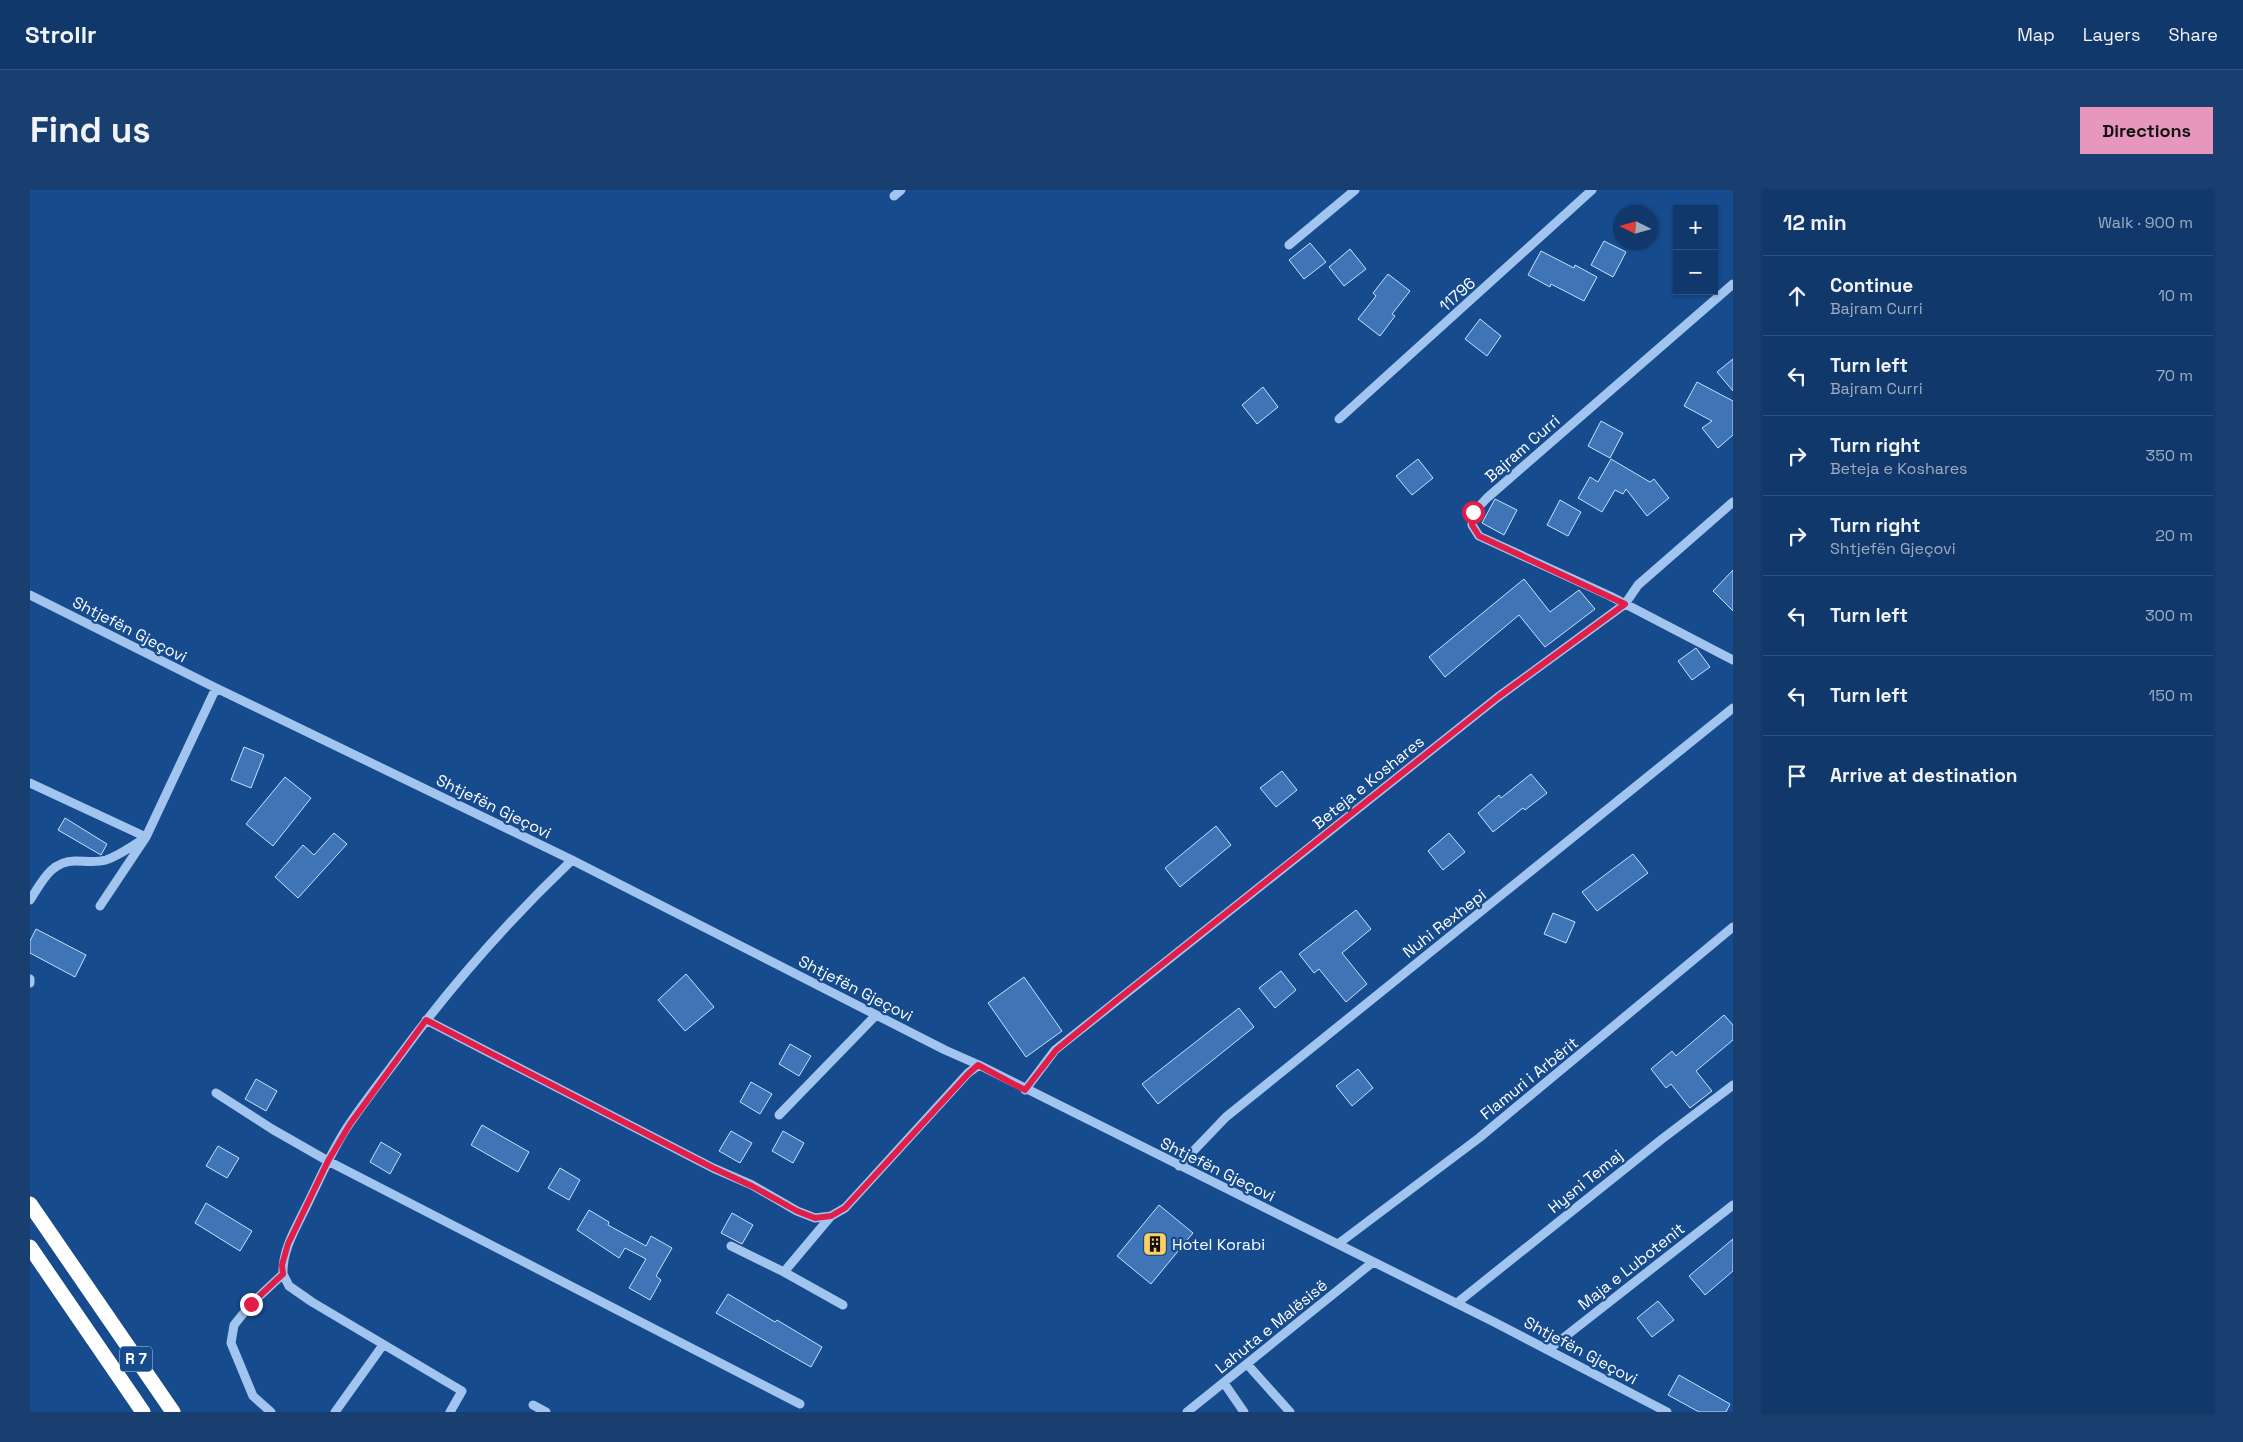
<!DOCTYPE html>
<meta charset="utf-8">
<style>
:root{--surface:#10386a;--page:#193f70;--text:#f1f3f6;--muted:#9cacc1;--line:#30527e;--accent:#e797bd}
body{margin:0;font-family:"Space Grotesk",sans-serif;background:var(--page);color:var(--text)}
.controls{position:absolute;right:15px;top:15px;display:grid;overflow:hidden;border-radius:0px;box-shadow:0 1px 4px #0004}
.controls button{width:45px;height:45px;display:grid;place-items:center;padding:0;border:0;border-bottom:1px solid var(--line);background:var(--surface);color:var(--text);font:25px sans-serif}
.compass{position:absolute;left:1583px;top:15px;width:45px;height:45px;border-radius:50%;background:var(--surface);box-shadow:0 1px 4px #0004;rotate:275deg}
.stop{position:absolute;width:15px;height:15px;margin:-11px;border:4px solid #e11d48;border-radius:50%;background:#fff}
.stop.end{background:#e11d48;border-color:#fff;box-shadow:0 1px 5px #0008}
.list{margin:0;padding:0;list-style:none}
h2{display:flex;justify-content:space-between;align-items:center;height:65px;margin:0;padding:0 20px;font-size:21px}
h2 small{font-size:16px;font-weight:400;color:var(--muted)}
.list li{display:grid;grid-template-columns:32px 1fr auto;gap:15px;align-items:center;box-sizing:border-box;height:80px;padding:0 20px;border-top:1px solid var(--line)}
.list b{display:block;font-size:19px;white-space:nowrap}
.list p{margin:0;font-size:16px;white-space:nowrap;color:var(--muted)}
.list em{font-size:16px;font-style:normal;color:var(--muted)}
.icon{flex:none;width:28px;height:28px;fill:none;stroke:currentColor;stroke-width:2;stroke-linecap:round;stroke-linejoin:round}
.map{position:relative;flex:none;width:1703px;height:1222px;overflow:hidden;border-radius:0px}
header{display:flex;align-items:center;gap:30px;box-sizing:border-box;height:70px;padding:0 25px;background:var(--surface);border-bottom:1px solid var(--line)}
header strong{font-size:24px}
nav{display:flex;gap:28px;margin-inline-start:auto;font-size:18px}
.intro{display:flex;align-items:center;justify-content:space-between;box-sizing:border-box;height:120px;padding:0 30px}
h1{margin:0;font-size:35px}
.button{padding:12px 22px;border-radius:0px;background:var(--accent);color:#111;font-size:18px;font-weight:700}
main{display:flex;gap:30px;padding:0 30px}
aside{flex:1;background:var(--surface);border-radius:0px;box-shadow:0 1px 4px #0004}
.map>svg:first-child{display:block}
.building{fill:#3f75b7;stroke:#c8e0fb}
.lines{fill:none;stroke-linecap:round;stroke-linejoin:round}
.minor{stroke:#a2c5ef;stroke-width:9}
.highway{stroke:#fff;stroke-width:15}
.route{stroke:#e11d48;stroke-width:6}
.labels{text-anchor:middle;stroke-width:4.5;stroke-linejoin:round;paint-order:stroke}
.shield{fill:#164b8e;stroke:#b9c9dd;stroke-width:1}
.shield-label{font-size:15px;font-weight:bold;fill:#fff}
.street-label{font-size:16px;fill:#fff;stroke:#164b8e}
.poi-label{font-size:16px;fill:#fff;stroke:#164b8e;text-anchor:start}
</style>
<header>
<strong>Strollr</strong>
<nav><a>Map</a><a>Layers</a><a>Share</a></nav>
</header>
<div class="intro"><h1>Find us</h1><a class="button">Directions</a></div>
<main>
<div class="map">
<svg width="1703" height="1222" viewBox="0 0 1703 1222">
<rect width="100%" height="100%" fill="#164b8e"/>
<path class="building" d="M1574 51 1596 62 1583 87 1561 75Z
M1280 53 1296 72 1274 89 1259 70Z
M1320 59 1336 79 1314 96 1299 77Z
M1511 61 1544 78 1545 75 1567 87 1554 111 1521 94 1520 97 1498 85Z
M1358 84 1380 101 1362 124 1365 126 1350 146 1328 129 1346 106 1343 103Z
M1450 129 1471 146 1457 166 1435 149Z
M1703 169V201L1687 182Z
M1667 192 1703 211V245L1688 258 1672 238 1682 231 1654 216Z
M1233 197 1248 217 1227 234 1212 215Z
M1571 231 1593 243 1580 268 1558 256Z
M1388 269 1403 288 1382 305 1366 286Z
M1581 269 1620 292 1624 289 1639 308 1617 326 1596 299 1593 304 1585 300 1572 322 1548 308 1560 287 1568 292Z
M1465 309 1487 320 1474 345 1452 333Z
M1530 310 1551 322 1538 346 1517 335Z
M1703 380V421L1683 401Z
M1494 389 1520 422 1549 400 1565 419 1515 457 1489 425 1415 487 1399 467Z
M1666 458 1680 477 1662 490 1648 471Z
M214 557 234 565 221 598 201 590Z
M1252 581 1267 600 1246 617 1230 598Z
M1501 584 1517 603 1495 620 1493 618 1463 642 1448 623 1469 605 1471 608Z
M255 587 281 608 243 656 216 634Z
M35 628 77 654 71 665 28 640Z
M1186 636 1201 655 1150 697 1135 678Z
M304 643 317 654 268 708 245 687 273 655 284 665Z
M1419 643 1435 662 1413 680 1398 661Z
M1603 664 1618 683 1567 721 1552 702Z
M1326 720 1341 739 1312 763 1337 794 1316 812 1289 779 1284 783 1269 764Z
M1523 723 1545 732 1536 753 1514 744Z
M6 739 56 765 45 787 0 763V751Z
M1251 781 1266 800 1245 818 1229 798Z
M656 784 684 817 655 841 628 810Z
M994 787 1032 841 996 867 958 813Z
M1209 818 1224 837 1128 914 1112 894Z
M1694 825 1703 835V850L1666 881 1682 901 1660 918 1641 894 1636 898 1621 879 1642 861 1646 866Z
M760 854 781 866 769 886 749 874Z
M1328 879 1343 898 1322 916 1306 896Z
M226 889 247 901 236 921 215 909Z
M721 892 742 904 730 924 710 912Z
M452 935 499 962 488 982 441 955Z
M701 941 722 953 710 973 689 961Z
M753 941 774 953 763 973 742 961Z
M351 952 371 964 360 984 340 972Z
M188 956 209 968 197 988 176 976Z
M530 978 550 990 539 1010 518 998Z
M176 1013 222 1041 210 1061 165 1033Z
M1129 1015 1163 1043 1121 1094 1087 1066Z
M559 1020 579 1032 578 1035 616 1056 621 1046 642 1058 626 1086 631 1090 620 1110 599 1098 616 1069 595 1058 589 1068 547 1040Z
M702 1023 723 1035 712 1054 691 1043Z
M1703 1049V1081L1675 1105 1659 1086Z
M698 1104 745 1132 747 1130 792 1157 781 1177 686 1123Z
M1628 1111 1644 1130 1622 1147 1607 1128Z
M1649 1185 1700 1214 1696 1222H1669L1638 1205Z"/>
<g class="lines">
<path class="minor" d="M864 6 871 0
M1259 55 1325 0
M1703 94 1457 308 1443 323 1442 335 1449 346 1580 406 1703 470
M1309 229 1562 0
M0 405 186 498 542 670 915 860 949 875 1464 1132 1637 1222
M0 593 116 647
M0 710C12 692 21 671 45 671 56 671 65 673 76 670 89 666 103 655 114 649
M70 716 116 647 186 498
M0 789V793
M396 830 683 978 722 995 767 1021 785 1028 801 1026 815 1018 938 883 949 875
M995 900 1025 860 1468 507 1595 414 1608 395 1703 312
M186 903 242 939 298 971 770 1214
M749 925 846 825
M1149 976 1196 927 1703 518
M801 1026 754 1082 813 1115
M1308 1054 1449 948 1703 737
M701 1056 754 1082
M253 1084 259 1096 282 1112 432 1201 420 1222
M1427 1113 1632 949 1703 895
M1518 1160 1703 1015
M1217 1174 1260 1222
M1194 1193 1214 1222
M503 1215 516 1222
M241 1222 223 1206 201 1153 204 1135 221 1114 253 1084C252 1060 266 1038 276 1017 290 989 302 959 320 933 337 908 356 884 374 860 425 791 480 729 542 670
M305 1222 353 1155
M1157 1222 1343 1072"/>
<path class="highway" d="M0 1014 143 1222
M0 1057 113 1222"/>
</g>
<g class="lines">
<path class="route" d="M221 1114 253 1084 252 1075 258 1054 298 971 320 934 396 830 683 978 722 996 767 1021 785 1028 801 1026 815 1018 938 884 948 875 995 900 1026 860 1086 811 1468 507 1595 414 1449 346 1442 335 1443 322"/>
</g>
<defs>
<symbol id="building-square" viewBox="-11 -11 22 22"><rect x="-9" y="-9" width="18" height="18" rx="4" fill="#ffd060" stroke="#164b8e"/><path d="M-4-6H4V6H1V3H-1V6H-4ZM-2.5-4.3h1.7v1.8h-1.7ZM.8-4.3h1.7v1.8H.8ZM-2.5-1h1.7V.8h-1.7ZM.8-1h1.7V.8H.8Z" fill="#111"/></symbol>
</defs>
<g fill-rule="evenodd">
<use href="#building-square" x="1111" y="1040" width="28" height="28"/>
</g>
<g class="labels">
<rect class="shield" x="90" y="1156.5" width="32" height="25" rx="4"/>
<g class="shield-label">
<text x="106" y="1174">R 7</text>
</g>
<g class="street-label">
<text transform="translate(1427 104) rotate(-42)" y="6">11796</text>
<text transform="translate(1492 258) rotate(-41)" y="6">Bajram Curri</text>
<text transform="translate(100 439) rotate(27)" y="6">Shtjefën Gjeçovi</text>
<text transform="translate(1338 592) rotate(-39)" y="6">Beteja e Koshares</text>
<text transform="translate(464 616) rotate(26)" y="6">Shtjefën Gjeçovi</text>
<text transform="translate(1414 733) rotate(-38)" y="6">Nuhi Rexhepi</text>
<text transform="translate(826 798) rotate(27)" y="6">Shtjefën Gjeçovi</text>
<text transform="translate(1499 888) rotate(-39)" y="6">Flamuri i Arbërit</text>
<text transform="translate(1188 979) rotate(26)" y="6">Shtjefën Gjeçovi</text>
<text transform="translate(1555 991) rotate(-39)" y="6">Hysni Temaj</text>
<text transform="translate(1601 1076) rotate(-38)" y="6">Maja e Lubotenit</text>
<text transform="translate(1241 1136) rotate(-39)" y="6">Lahuta e Malësisë</text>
<text transform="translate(1551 1160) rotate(28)" y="6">Shtjefën Gjeçovi</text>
</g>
<g class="poi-label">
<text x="1142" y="1060">Hotel Korabi</text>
</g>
</g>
</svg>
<div class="controls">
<button>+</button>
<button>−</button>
</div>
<svg class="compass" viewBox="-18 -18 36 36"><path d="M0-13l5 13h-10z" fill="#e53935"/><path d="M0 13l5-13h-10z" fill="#9cacc1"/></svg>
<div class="stop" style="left:1443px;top:322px"></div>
<div class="stop end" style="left:221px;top:1114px"></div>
</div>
<aside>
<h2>12 min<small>Walk · 900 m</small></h2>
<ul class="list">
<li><svg class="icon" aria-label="ahead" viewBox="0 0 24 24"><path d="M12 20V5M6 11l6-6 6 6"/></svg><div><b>Continue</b><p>Bajram Curri</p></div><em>10 m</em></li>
<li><svg class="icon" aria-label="left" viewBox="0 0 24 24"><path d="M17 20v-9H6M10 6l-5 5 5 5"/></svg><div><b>Turn left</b><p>Bajram Curri</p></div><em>70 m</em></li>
<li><svg class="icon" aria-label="right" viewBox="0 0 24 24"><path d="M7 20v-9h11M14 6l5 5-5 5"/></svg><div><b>Turn right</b><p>Beteja e Koshares</p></div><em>350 m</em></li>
<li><svg class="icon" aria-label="right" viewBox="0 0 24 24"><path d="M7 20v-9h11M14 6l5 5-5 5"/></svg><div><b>Turn right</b><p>Shtjefën Gjeçovi</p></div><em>20 m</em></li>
<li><svg class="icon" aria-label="left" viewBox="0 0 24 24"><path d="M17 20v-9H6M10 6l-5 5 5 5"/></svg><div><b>Turn left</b></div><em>300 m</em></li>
<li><svg class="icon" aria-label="left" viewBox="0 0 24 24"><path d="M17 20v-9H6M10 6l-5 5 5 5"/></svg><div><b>Turn left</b></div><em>150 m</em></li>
<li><svg class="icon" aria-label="arrive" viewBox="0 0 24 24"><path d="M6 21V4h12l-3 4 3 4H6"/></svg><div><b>Arrive at destination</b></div></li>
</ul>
</aside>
</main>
